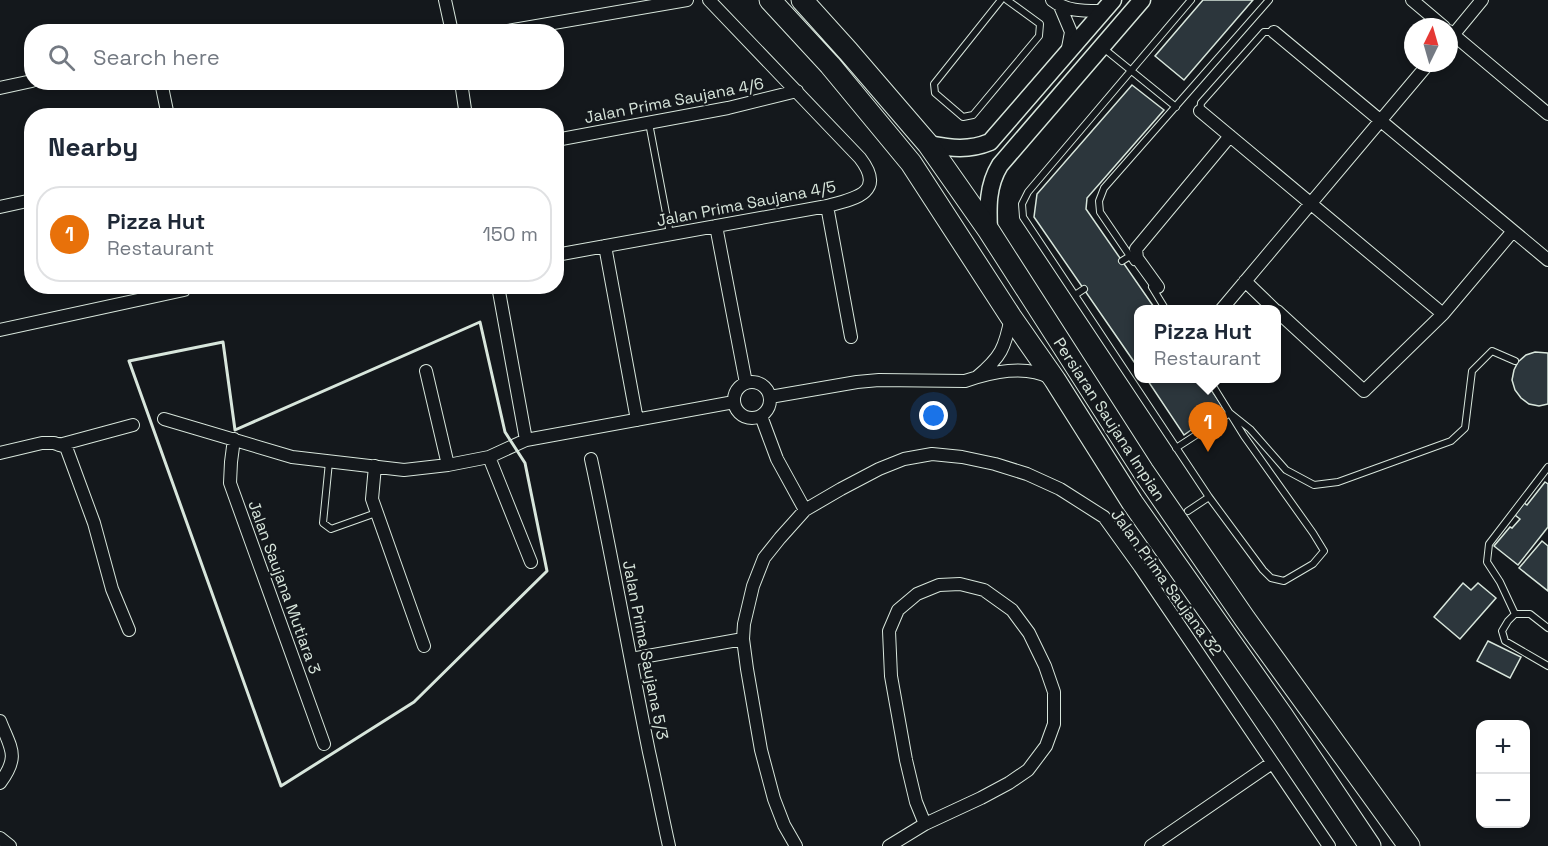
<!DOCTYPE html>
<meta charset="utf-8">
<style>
:root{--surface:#fff;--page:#f2f2f3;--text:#1f2937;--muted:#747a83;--line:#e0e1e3;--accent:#846941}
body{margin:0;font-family:"Space Grotesk",sans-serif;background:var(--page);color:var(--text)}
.controls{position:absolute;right:18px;bottom:18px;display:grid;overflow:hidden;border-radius:12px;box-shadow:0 3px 9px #0003}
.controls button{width:54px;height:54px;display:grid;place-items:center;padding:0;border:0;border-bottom:2px solid var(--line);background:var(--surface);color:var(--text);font:30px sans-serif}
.compass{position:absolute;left:1404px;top:18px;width:54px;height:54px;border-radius:50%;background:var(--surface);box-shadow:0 3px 9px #0003;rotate:5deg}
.you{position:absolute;left:934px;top:416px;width:21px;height:21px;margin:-15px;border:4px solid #fff;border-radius:50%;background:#1a73e8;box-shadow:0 0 0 9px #1a73e833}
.badge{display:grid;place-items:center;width:39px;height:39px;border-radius:50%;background:var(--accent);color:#fff;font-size:20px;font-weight:700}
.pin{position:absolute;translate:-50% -50px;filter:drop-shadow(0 2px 3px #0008)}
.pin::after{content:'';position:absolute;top:32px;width:21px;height:18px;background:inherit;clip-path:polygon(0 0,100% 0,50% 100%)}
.popup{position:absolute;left:1134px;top:305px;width:147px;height:78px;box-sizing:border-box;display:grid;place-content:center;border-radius:12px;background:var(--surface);filter:drop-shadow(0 2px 4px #0005);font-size:20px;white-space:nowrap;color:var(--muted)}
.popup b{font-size:22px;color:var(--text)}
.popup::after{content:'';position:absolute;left:50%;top:100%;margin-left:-12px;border:12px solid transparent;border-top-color:var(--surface)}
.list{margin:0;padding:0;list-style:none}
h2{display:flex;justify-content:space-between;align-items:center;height:78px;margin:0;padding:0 24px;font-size:26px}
h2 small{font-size:20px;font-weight:400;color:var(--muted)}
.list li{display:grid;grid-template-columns:39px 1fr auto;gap:18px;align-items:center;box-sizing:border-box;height:96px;margin:0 12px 12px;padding:0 12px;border:2px solid var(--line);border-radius:24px}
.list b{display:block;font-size:22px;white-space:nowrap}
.list p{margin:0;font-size:20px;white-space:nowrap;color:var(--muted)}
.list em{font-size:20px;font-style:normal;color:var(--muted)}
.icon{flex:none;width:33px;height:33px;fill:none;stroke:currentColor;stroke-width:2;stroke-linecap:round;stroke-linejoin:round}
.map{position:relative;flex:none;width:1548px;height:846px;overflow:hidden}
.search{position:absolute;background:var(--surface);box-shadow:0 3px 9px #0003;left:24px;top:24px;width:540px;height:66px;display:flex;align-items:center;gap:15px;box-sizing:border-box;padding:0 21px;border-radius:24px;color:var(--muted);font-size:22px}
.panel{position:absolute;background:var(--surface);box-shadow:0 3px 9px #0003;left:24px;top:108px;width:540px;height:186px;border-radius:24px}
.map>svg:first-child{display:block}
.building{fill:#2c363c;stroke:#d8e6dc;stroke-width:1.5}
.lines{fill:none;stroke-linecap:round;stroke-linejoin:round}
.lane-casing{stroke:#d8e6dc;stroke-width:8}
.street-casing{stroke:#d8e6dc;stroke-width:14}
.secondary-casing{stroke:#d8e6dc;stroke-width:19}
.highway-casing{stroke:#d8e6dc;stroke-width:23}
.lane{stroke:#14181c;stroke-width:6}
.street{stroke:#14181c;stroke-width:12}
.secondary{stroke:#14181c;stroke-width:16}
.highway{stroke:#14181c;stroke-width:21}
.wall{stroke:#d8e6dc;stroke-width:3}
.labels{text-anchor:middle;stroke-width:4.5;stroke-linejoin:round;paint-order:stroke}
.street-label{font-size:16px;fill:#d8e6dc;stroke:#14181c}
</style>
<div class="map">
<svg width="1548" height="846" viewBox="0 0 1548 846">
<rect width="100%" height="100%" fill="#14181c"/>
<path class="building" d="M1203 0H1253L1184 80 1155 56Z
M1132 85 1164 110 1087 198 1086 209 1156 310H1139V369L1034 217 1037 194Z
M1535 352 1548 353V404L1539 406 1529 404 1521 398 1515 390 1512 380 1514 370 1518 362 1526 355Z
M1146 378H1203L1223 407 1184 435Z
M1545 482 1548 484V527L1518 565 1494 546 1510 527 1512 528 1520 519 1515 515 1524 503 1527 505Z
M1542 541 1548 546V591L1519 568Z
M1463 583 1471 590 1478 583 1496 598 1460 639 1434 617Z
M1488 641 1521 657 1510 678 1477 661Z"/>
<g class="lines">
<defs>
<path id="lane" d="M1001 0 934 84 935 93 963 117 973 115 1039 36 1040 24 1007 0
M1191 0 1028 192 1022 204 1023 217 1209 497 1263 570 1271 578 1284 581 1313 564 1324 551 1313 533 1244 436 1208 378
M1102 47 1176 107
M1200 111 1201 103 1264 32H1274
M649 123 670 234
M1122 261 1130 256
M1134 262 1100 212 1099 201 1104 188 1269 0
M1152 287 1166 310
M1075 295 1084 289
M1176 448 1230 413 1250 429 1286 470 1314 485 1338 482 1451 441 1465 428 1472 371 1492 351 1515 361
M329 462 323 523 331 529 376 513
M1188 511 1209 497
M1515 614 1500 582 1487 562 1489 544 1548 467
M1548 628 1530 614H1515L1508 621 1502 631 1505 641 1548 666"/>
<path id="street" d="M445 0 452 32
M1052 0C1067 12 1085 11 1104 11
M1412 0 1444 27
M1060 6 1071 32 1067 53
M1449 31 1548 114
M502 32 687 0
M1274 32 1548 260
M1449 40 1482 0
M161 82 168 116
M461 82 466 116
M0 88 32 81
M1200 111 1443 314
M556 140 728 108 797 91
M827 206 851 337
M0 207 32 200
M716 226 746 383
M605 246 637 420
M556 255 827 206C854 199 887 193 860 158L709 0
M1245 281 1275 310
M498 286 526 440
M1158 287 1137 258 1136 249 1230 136
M1221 310 1429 63
M1277 311 1364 391 1443 314 1513 231
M0 330 184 290 186 286
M426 371 448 465
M977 377C1001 357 1005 348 1011 317
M734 400a18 18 0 1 1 36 0a18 18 0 1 1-36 0Z
M770 397 857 382 879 380 965 381C992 372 1025 364 1051 378
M761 416 777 459 805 510
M164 419 292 457 404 470 448 465 489 457 526 440 734 402
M234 439 231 462 230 483 324 744
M59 445 133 425
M0 453 42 443H54L66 447 94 523 112 589 129 630
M489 457 531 562
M591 459C612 556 629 654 649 752 656 783 662 815 669 846
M375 466 372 499 424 646
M631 659 743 639
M0 721C11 749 20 756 0 783
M0 838 10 846
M796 846 784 825 774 799 761 750 747 669 743 639 744 624 753 586 764 558 780 538 805 510 841 489 879 469 904 459 932 454 962 457 995 464 1027 474 1060 489 1104 517 1140 567 1329 846
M889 846 925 824 981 798 1009 783 1028 770 1046 746 1054 724V692L1045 666 1029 633 1012 610 984 590 960 584 939 585 917 594 898 610 889 631 891 676 906 760 916 802 925 824
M1151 846 1272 763"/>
<path id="secondary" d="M928 144C951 148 968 151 990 142L1113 0
M989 231C988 208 987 186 1000 165L1142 0"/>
<path id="highway" d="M770 0 830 65 911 163 1011 317 1055 380 1132 502 1282 715 1370 846
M802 0 848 51 928 144 989 231 1143 471 1245 619 1409 846"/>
</defs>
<use href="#lane" class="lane-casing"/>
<use href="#street" class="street-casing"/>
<use href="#secondary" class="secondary-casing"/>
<use href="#highway" class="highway-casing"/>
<use href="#lane" class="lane"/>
<use href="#street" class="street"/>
<use href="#secondary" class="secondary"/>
<use href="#highway" class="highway"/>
<path class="wall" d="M480 322 505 432 525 463 547 571 414 702 281 786 129 361 223 342 235 430Z"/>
</g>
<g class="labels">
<g class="street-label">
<text transform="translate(674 100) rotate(-11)" y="6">Jalan Prima Saujana 4/6</text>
<text transform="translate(746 203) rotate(-11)" y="6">Jalan Prima Saujana 4/5</text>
<text transform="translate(1110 419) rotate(57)" y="6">Persiaran Saujana Impian</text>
<text transform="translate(1167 582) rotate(54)" y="6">Jalan Prima Saujana 32</text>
<text transform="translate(285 587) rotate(70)" y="6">Jalan Saujana Mutiara 3</text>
<text transform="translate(646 650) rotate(79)" y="6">Jalan Prima Saujana 5/3</text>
</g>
</g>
</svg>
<div class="controls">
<button>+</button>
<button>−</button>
</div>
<svg class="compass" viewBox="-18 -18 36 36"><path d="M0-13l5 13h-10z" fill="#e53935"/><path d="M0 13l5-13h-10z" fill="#747a83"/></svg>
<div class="you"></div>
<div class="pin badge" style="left:1208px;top:452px;background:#e8710a">1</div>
<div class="popup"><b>Pizza Hut</b>Restaurant</div>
<div class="search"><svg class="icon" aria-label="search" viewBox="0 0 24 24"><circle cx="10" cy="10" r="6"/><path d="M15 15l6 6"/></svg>Search here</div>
<section class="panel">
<h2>Nearby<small></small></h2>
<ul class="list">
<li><span class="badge" style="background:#e8710a">1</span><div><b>Pizza Hut</b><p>Restaurant</p></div><em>150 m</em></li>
</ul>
</section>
</div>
